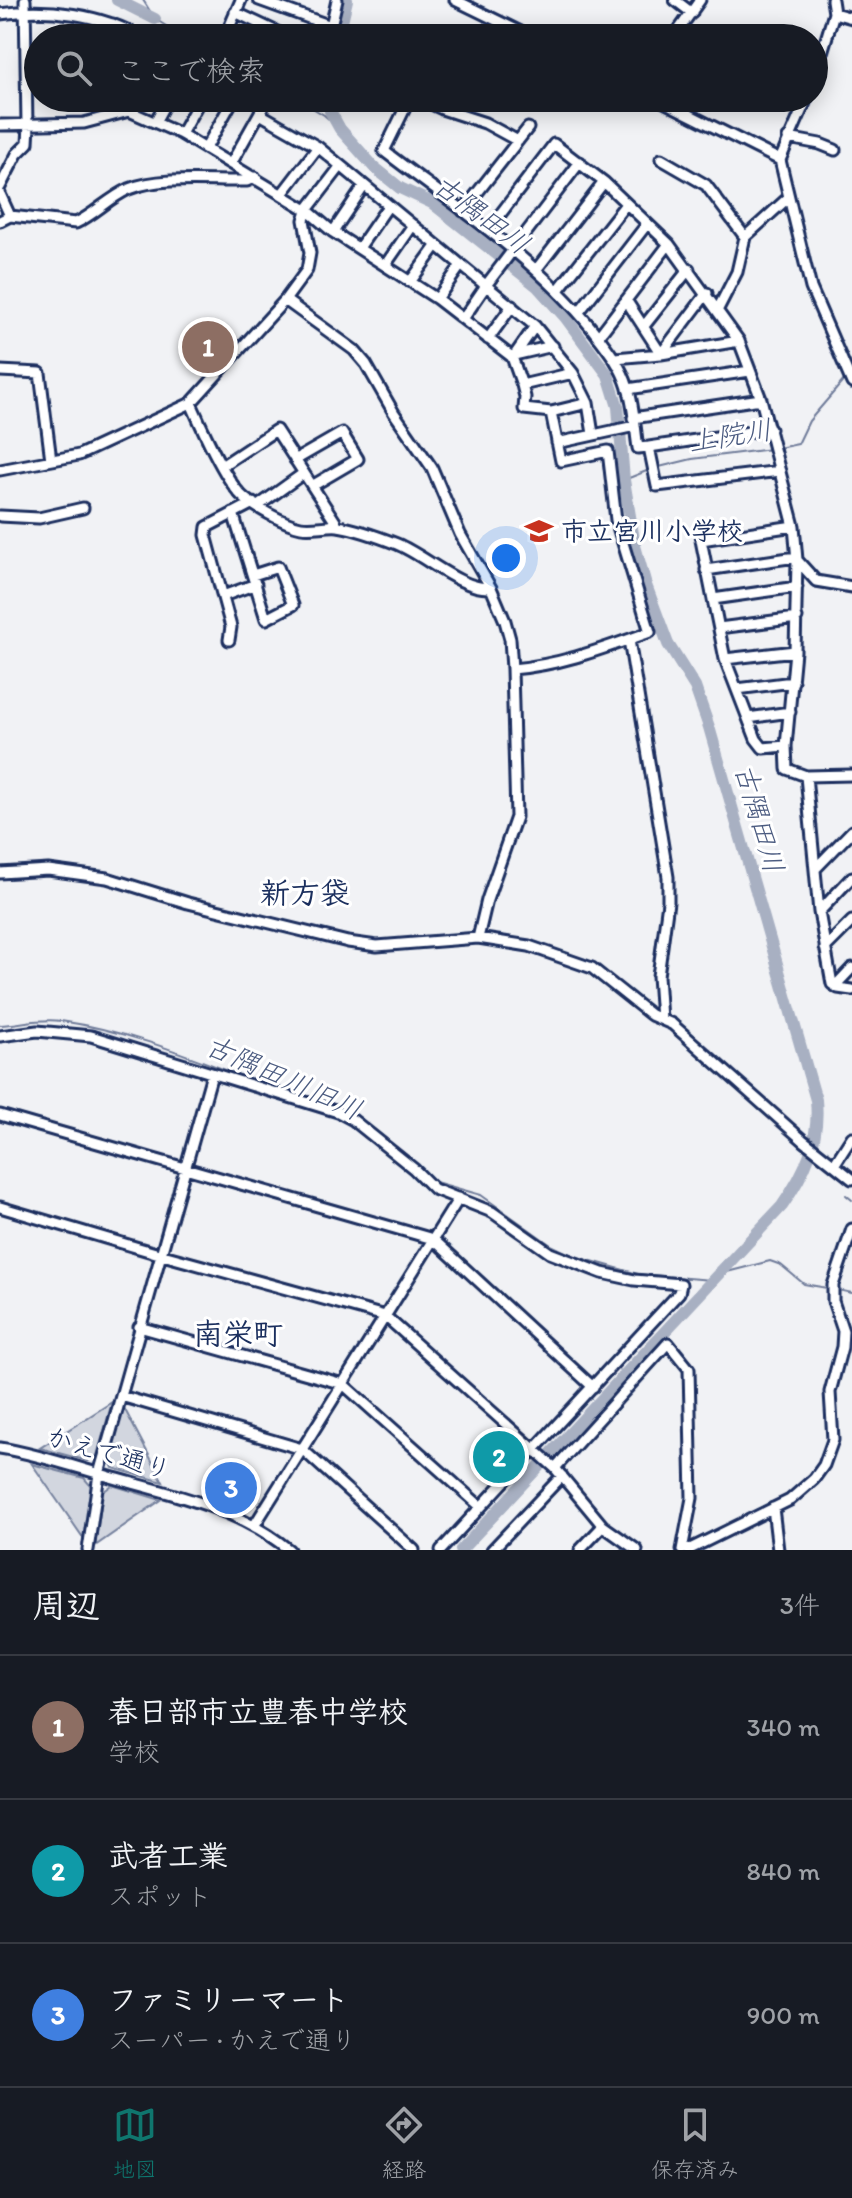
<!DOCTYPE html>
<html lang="ja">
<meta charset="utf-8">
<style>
:root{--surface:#171b24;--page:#20242c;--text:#f1f3f6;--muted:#9ea1a6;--line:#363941;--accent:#0f766e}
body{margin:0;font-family:Itim,"Klee One",sans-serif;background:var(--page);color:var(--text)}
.you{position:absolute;left:506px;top:558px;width:28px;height:28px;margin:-20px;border:6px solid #fff;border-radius:50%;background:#1a73e8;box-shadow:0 0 0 12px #1a73e833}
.badge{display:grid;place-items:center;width:52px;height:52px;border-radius:50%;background:var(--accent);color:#fff;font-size:26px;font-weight:700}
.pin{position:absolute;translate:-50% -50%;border:4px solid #fff;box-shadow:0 2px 8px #0006}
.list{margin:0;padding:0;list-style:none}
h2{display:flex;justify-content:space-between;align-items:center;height:104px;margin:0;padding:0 32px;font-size:34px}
h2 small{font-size:26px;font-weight:400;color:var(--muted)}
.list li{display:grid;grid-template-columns:52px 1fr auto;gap:24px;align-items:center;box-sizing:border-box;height:144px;padding:0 32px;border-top:2px solid var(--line)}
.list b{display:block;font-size:30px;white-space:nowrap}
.list p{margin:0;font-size:26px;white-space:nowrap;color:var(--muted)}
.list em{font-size:26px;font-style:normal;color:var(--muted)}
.icon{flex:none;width:44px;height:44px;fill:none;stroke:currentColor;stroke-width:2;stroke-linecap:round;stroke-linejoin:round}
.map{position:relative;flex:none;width:852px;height:1550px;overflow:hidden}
.search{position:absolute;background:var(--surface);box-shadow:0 4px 20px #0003;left:24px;right:24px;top:24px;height:88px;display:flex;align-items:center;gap:20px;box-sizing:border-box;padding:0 28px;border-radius:44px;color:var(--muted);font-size:30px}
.sheet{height:536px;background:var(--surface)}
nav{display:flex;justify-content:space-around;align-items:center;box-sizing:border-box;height:112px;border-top:2px solid var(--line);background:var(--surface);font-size:22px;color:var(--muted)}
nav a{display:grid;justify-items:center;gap:4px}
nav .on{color:var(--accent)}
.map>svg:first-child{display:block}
.green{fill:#d2d6df;stroke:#76829e;stroke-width:2}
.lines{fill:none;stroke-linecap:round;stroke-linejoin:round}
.stream{stroke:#707c9a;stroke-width:2}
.river{stroke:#a8b0c2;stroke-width:12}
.minor-casing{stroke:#1b2f5e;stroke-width:15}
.minor{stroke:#fff;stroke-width:9}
.labels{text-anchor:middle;stroke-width:6;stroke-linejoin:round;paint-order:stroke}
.poi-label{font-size:26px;font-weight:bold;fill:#1b2f5e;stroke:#fff;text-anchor:start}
.street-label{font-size:26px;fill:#1b2f5e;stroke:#fff}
.water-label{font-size:28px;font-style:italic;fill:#4c5c81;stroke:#fff}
.quarter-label{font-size:30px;font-weight:bold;fill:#1b2f5e;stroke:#fff}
</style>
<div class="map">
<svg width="852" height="1550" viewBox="0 0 852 1550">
<rect width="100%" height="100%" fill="#f1f2f5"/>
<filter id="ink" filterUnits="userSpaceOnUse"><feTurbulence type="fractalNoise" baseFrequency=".0125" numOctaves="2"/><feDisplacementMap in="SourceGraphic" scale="16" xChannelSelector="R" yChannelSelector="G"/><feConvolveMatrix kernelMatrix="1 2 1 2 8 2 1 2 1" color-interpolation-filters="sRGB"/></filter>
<g filter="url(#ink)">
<path class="green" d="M112 1402 97 1456 88 1461 40 1448Z
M123 1406 163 1482 113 1468 109 1459Z
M32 1464 84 1478 91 1486 84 1539Z
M112 1485 161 1500 95 1546 103 1492Z"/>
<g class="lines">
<path class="stream" d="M143 0 155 19 185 38
M296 98 324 115 340 129
M778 448 798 444 809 421 845 379
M655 468 692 459 771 449
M624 480 649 470
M0 1025C20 1024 40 1018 61 1021 131 1031 199 1060 265 1085
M432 1181 481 1195 551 1245 574 1256 638 1274 712 1280 727 1272 770 1261 781 1265 804 1284 827 1288
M846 1195 852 1200
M838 1290 852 1293"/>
<path class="river" d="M117 0 155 19
M338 38 347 0
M330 98V111L340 129 374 167 400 188 432 203 537 286 565 317 608 375 618 407 624 480 635 546 646 585 668 644 695 687 709 727 816 1100C820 1141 805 1173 782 1206L461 1550"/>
<defs>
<path id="minor" d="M25 0 27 125
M259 0 331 26 337 0
M455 0 533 38
M675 0 692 13
M235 12 290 38
M834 13 852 18
M0 14C46 7 102 14 142 38
M112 38 113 24
M227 38 225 37 241 0
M673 38 700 0
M814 79 834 13 832 0
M247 98 264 105
M410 98 384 151C457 207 535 258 593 330 607 348 621 365 628 388 634 406 635 429 638 448L649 447 657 486 780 471
M418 98 442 109 485 123 518 141
M656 98 780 160
M807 98 780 160 811 288 852 383
M129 111 136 98
M260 114 318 147 535 326 573 373 588 403
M111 115V98
M155 122 168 98
M0 125 84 123 129 111 181 134 307 210 333 232 437 299 512 357 522 385 525 397 524 409 551 412 561 461 608 451 616 520 650 632C605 648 561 665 512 669
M181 134 201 98
M788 138 820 144 835 150
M206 148 234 98
M661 159 706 185 745 237
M232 162 268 98
M0 187 17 154 28 143 29 125
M0 194 10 216
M282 194 318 147
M463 211 528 128
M0 221 10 216 76 223C95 214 109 198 129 189 161 176 212 182 247 181L255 177
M489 229 554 144 604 182 669 244 739 341 761 399 794 526 797 560 795 651 786 746 787 769 806 776 852 775
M333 232 364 186
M359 248 388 206
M386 264 413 225
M536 270 604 182
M410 282 437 245
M559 289 626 204
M437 299 461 265
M285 300 354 350 366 364 394 413 432 468 460 534 491 588 505 621 510 639 512 669 516 817 487 900 478 938
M626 300 661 354 707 293
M718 309 737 272 745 237 789 197
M579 312 647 224
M463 319 487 284 580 162
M644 326 689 269
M598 337 669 244
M488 339 512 306
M514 355 553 346
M514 356 535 326
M615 358 661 354 739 341
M0 371 40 373 51 460
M522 385 573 373
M628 389 750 371
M191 403C202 428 223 476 241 495 252 506 285 524 301 527 313 529 326 525 338 526 357 529 379 537 397 544 426 556 461 590 491 588
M551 412 588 403 593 434
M633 418 761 399
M557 443 635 426
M649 447 770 429
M295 460 342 433 358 459 312 486
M223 465 276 430 338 526
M0 470 79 455 191 403 285 300 307 270 310 253 304 220 307 210 340 167
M258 506 304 473
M233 513 266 619 293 605 278 567 253 575
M0 516 39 518 83 508
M797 560 816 581 852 587
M706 570 796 557
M223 596 256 584
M713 599 797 587
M719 628 797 618
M229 640 231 627 206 535 207 527 253 503
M629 640 668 877V902L658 976 661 1019
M725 659 795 651
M737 689 793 682
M748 718 790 712
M786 746 763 748 756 739 725 659 701 540 794 526
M806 776 819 912 832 984 838 988 852 990
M816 868 852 831
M0 873 48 870 107 878 188 903 348 942 377 946 478 938 529 946 592 968 651 1015 672 1024 804 1141 852 1179
M819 912 852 877
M825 948 852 921
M835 986 852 968
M0 1036 37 1031 91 1036 338 1112 353 1120 414 1169 434 1189 492 1212 550 1253 602 1273 634 1280 681 1284 679 1293 441 1550
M0 1115 433 1239 593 1387
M834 1165 852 1137
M0 1207 159 1254 385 1316 555 1468 603 1526 637 1550
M139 1327 343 1384 481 1507
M121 1396 302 1449 414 1550
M0 1448C37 1454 72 1466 107 1476 171 1494 237 1507 289 1550
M555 1468 668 1343 689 1369 692 1498 682 1550
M773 1508 778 1550
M254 1526 459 1198
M88 1550 99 1474 212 1074
M492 1550 562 1476
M580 1550 603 1526
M688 1550 790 1500 814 1479 824 1465 833 1440 830 1392 842 1347 843 1331 833 1301V1285L852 1229"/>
</defs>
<use href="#minor" class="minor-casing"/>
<use href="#minor" class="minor"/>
</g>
</g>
<defs>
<symbol id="school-bare" viewBox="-9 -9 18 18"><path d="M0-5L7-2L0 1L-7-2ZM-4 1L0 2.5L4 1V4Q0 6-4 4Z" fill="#c8321e" stroke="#fff" stroke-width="2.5" paint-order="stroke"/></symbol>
</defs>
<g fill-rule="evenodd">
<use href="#school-bare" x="519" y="511" width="40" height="40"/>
</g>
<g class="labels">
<g class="poi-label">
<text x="561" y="540">市立宮川小学校</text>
</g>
<g class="street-label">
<text transform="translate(109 1453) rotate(16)" y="9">かえで通り</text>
</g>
<g class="water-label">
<text transform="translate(482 214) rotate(37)" y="10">古隅田川</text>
<text transform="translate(730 435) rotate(-9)" y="10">上院川</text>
<text transform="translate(760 818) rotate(74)" y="10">古隅田川</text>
<text transform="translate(284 1077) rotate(24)" y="10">古隅田川旧川</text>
</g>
<g class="quarter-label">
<text x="305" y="903">新方袋</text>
<text x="238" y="1344">南栄町</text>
</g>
</g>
</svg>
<div class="you"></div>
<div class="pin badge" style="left:208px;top:347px;background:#8d6e63">1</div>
<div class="pin badge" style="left:499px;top:1457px;background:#0f9aa8">2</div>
<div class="pin badge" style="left:231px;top:1488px;background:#3f7fe0">3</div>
<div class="search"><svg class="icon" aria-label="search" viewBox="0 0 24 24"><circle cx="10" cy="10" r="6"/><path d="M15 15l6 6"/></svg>ここで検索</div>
</div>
<section class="sheet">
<h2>周辺<small>3件</small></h2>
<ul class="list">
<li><span class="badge" style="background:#8d6e63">1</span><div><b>春日部市立豊春中学校</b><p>学校</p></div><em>340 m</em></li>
<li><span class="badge" style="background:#0f9aa8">2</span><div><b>武者工業</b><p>スポット</p></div><em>840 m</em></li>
<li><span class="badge" style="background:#3f7fe0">3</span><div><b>ファミリーマート</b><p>スーパー · かえで通り</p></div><em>900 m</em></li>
</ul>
</section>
<nav>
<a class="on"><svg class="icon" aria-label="map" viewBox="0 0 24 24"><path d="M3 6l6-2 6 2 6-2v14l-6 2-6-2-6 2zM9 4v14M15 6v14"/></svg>地図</a>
<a><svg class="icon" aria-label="directions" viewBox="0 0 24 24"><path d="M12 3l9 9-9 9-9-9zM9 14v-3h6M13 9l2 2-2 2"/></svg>経路</a>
<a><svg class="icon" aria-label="saved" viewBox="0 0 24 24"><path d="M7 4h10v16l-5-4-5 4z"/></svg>保存済み</a>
</nav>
